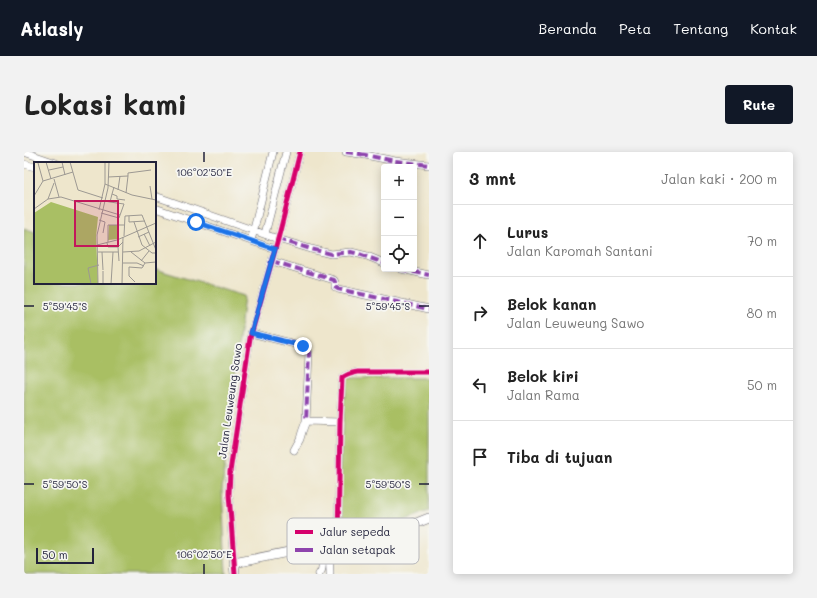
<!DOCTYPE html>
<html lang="id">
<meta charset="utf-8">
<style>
:root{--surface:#fff;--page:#f2f2f2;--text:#222;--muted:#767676;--line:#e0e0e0;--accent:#111827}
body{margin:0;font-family:Mali,sans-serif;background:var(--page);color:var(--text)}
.controls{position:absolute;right:12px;top:12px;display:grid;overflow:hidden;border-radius:4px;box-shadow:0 2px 10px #0003}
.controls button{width:36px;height:36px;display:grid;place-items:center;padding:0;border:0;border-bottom:1px solid var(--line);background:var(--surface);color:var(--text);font:20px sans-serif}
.scale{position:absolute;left:12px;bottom:10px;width:58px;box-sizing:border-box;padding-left:4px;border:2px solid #22223b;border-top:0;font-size:11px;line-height:14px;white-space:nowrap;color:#22223b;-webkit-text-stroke:3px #f6f6f2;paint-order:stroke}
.stop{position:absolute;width:12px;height:12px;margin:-9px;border:3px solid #1a73e8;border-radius:50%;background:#fff}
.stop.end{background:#1a73e8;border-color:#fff;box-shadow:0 1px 4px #0008}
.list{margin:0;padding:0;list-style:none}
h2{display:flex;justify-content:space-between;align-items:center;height:52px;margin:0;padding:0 16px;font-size:17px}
h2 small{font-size:13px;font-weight:400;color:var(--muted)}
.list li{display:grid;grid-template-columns:26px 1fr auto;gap:12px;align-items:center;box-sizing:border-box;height:72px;padding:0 16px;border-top:1px solid var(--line)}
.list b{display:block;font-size:15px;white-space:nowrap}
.list p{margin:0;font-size:13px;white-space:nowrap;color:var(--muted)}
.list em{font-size:13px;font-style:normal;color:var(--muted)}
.icon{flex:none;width:22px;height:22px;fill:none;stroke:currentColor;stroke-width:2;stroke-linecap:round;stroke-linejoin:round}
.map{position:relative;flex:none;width:405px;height:422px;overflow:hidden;border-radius:4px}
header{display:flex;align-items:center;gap:24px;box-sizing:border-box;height:56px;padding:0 20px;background:var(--accent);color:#fff}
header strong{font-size:19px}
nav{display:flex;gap:22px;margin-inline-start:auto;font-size:14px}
.intro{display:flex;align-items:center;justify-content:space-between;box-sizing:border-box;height:96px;padding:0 24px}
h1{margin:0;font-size:28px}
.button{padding:10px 18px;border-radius:4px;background:var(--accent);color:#fff;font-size:14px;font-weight:700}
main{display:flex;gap:24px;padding:0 24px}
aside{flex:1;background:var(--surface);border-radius:4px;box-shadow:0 2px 10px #0003}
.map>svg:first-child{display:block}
.green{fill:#a9bf64;stroke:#667050}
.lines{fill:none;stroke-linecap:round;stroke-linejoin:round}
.minor-casing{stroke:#69676e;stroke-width:8}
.tertiary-casing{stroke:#69676e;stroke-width:10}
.minor{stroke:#fff;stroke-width:7}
.tertiary{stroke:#fff;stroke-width:9}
.quiet{stroke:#8e44ad;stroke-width:4;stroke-dasharray:8 4;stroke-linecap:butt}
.cycleway-casing{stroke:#f6f6f2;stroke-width:8}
.cycleway{stroke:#d6006c;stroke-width:5}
.route{stroke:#1a73e8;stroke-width:5}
.ticks{fill:none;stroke:#22223b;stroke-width:1.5}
.labels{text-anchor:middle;stroke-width:3.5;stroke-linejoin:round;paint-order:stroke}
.street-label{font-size:11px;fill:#22223b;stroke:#f6f6f2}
.inset-road{fill:none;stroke:#9c9892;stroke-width:1}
.view{fill:#c2185b;fill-opacity:0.15;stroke:#c2185b;stroke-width:2}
.inset-edge{fill:none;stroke:#22223b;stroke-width:2}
.key{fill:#f6f6f2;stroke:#b6b6bb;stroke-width:1}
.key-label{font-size:11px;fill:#22223b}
.ticks-label{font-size:10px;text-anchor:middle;fill:#22223b;stroke:#f6f6f2;stroke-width:3.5;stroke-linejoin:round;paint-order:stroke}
</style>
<header>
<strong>Atlasly</strong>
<nav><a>Beranda</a><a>Peta</a><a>Tentang</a><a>Kontak</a></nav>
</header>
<div class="intro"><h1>Lokasi kami</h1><a class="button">Rute</a></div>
<main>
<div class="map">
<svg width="405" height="422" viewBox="0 0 405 422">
<rect width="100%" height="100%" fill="#f6f6f2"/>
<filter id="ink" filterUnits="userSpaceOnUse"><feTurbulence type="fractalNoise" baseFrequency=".025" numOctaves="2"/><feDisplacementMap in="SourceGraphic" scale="8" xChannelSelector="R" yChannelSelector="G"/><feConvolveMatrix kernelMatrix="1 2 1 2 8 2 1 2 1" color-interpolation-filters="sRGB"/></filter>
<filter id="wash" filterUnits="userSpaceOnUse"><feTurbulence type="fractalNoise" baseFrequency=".012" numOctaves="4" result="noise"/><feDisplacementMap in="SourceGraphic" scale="16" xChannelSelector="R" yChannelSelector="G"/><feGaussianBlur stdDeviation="0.9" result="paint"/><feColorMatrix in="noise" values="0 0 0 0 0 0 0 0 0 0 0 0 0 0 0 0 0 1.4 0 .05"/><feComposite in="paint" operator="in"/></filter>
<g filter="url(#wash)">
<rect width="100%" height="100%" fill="#eee6cc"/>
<path class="green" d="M0 76 11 80V131H131V117L220 144 198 338 202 422H0Z
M322 226H405V359L379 369 332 378 331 367 312 365Z"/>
</g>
<g filter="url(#ink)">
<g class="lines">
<defs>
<path id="minor" d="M0 0 32 11
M322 0 336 2 337 0
M336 2 371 9 405 13
M0 12 11 15
M131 44 254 87 287 97 307 102 327 100 343 104 360 111
M131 56 251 97
M241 82 262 0
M227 89 249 0
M248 109 310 128 311 130V135L314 137 405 157
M377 117 405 123
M227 181 279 194 283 196 285 201 282 269 278 280 276 287 270 298
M282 269 316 270
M314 390 316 270 318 226C323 222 328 221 334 220H405
M305 392 306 422
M294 394C296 403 302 415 295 422
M210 411 205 342 206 320 226 186 254 87 276 0"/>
<path id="tertiary" d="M211 422 210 411 314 390 395 370 405 366"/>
</defs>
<use href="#minor" class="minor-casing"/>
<use href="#tertiary" class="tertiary-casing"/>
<use href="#minor" class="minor"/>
<use href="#tertiary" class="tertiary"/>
<path class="quiet" d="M322 0 336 2 337 0
M336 2 371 9 405 13
M254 87 287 97 307 102 327 100 335 102 360 111
M248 109 310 128 311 130V135L314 137 405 157
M377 117 405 123
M227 181 279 194 283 196 285 201 282 269"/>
<defs>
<path id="cycleway" d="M314 390 316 270 318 226C323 222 328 221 334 220H405
M211 422 205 342 206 320 226 186 254 87 276 0"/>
</defs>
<use href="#cycleway" class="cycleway-casing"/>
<use href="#cycleway" class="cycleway"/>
</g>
</g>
<g class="lines" filter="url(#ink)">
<path class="route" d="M172 70 251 97 227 181 279 194"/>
</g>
<path class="ticks" d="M180 0V10M0 154H10M395 154H405M0 332H10M395 332H405M180 412V422"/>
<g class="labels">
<g class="street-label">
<text transform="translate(206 249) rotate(-82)" y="4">Jalan Leuweung Sawo</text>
</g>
</g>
<g transform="translate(10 10)">
<rect width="122" height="122" fill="#eee6cc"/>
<path d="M17 40 64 55 62 75 64 122H0V51ZM75 63H85L84 77 74 78Z" fill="#a9bf64"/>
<path class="inset-road" d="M12 0 17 17M28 0 31 13M36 0 44 28 69 36M4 1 9 19M15 8 29 5M94 14V11L117 8M74 15 94 14M20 17 25 35M9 19 39 10M71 22 98 33 122 38M116 24 118 37M80 25 78 32 83 34V37L91 38M84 28 86 14M92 31 94 14M0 34 9 19M14 37 20 21M70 39 76 40 78 32M0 47 14 37 27 35 86 53M65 48 71 22V0M67 51 85 56 90 42 76 40M95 54V60L111 59M65 58 71 60 69 71M100 60 108 83 118 91H122M110 72 116 84M90 74 91 54 108 53 122 88M104 75 115 70M74 80V63H90M73 81 74 85H84M63 83 83 78 122 61M64 90H84M68 90 69 108M89 90 105 89 122 80M97 90 111 101 122 100M85 99 84 85 89 80M107 99 115 89M89 101H103L110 104M101 120 95 114V105L108 106 111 101M57 122 54 106 65 103M64 122 63 73 74 26 75 0M69 122V109M77 122 79 90M88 122 89 75"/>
<path class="view" d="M41 39H84V84H41Z"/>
<rect width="122" height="122" class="inset-edge"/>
</g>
<rect x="263" y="366" width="132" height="46" rx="6" class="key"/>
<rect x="271" y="378" width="18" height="4" fill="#d6006c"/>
<rect x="271" y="396" width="18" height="4" fill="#8e44ad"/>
<g class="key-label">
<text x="296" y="384">Jalur sepeda</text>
<text x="296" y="402">Jalan setapak</text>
</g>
<g class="ticks-label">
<text x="180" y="24">106°02'50"E</text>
<text x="41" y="158">5°59'45"S</text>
<text x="364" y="158">5°59'45"S</text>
<text x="41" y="336">5°59'50"S</text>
<text x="364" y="336">5°59'50"S</text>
<text x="180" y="406">106°02'50"E</text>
</g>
</svg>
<div class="controls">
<button>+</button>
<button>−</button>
<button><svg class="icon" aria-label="locate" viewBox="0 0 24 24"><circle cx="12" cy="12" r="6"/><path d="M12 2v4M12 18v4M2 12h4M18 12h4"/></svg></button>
</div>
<div class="scale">50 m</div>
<div class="stop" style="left:172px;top:70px"></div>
<div class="stop end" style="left:279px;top:194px"></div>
</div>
<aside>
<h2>3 mnt<small>Jalan kaki · 200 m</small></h2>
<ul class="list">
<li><svg class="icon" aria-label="ahead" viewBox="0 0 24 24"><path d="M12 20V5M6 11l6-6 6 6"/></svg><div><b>Lurus</b><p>Jalan Karomah Santani</p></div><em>70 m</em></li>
<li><svg class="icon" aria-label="right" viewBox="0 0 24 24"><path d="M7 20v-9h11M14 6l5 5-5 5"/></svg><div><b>Belok kanan</b><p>Jalan Leuweung Sawo</p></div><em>80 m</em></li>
<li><svg class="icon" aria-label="left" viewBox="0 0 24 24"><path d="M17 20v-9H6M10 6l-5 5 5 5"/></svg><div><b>Belok kiri</b><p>Jalan Rama</p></div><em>50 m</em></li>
<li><svg class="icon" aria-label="arrive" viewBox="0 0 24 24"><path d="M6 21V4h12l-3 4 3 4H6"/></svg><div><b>Tiba di tujuan</b></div></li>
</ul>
</aside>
</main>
